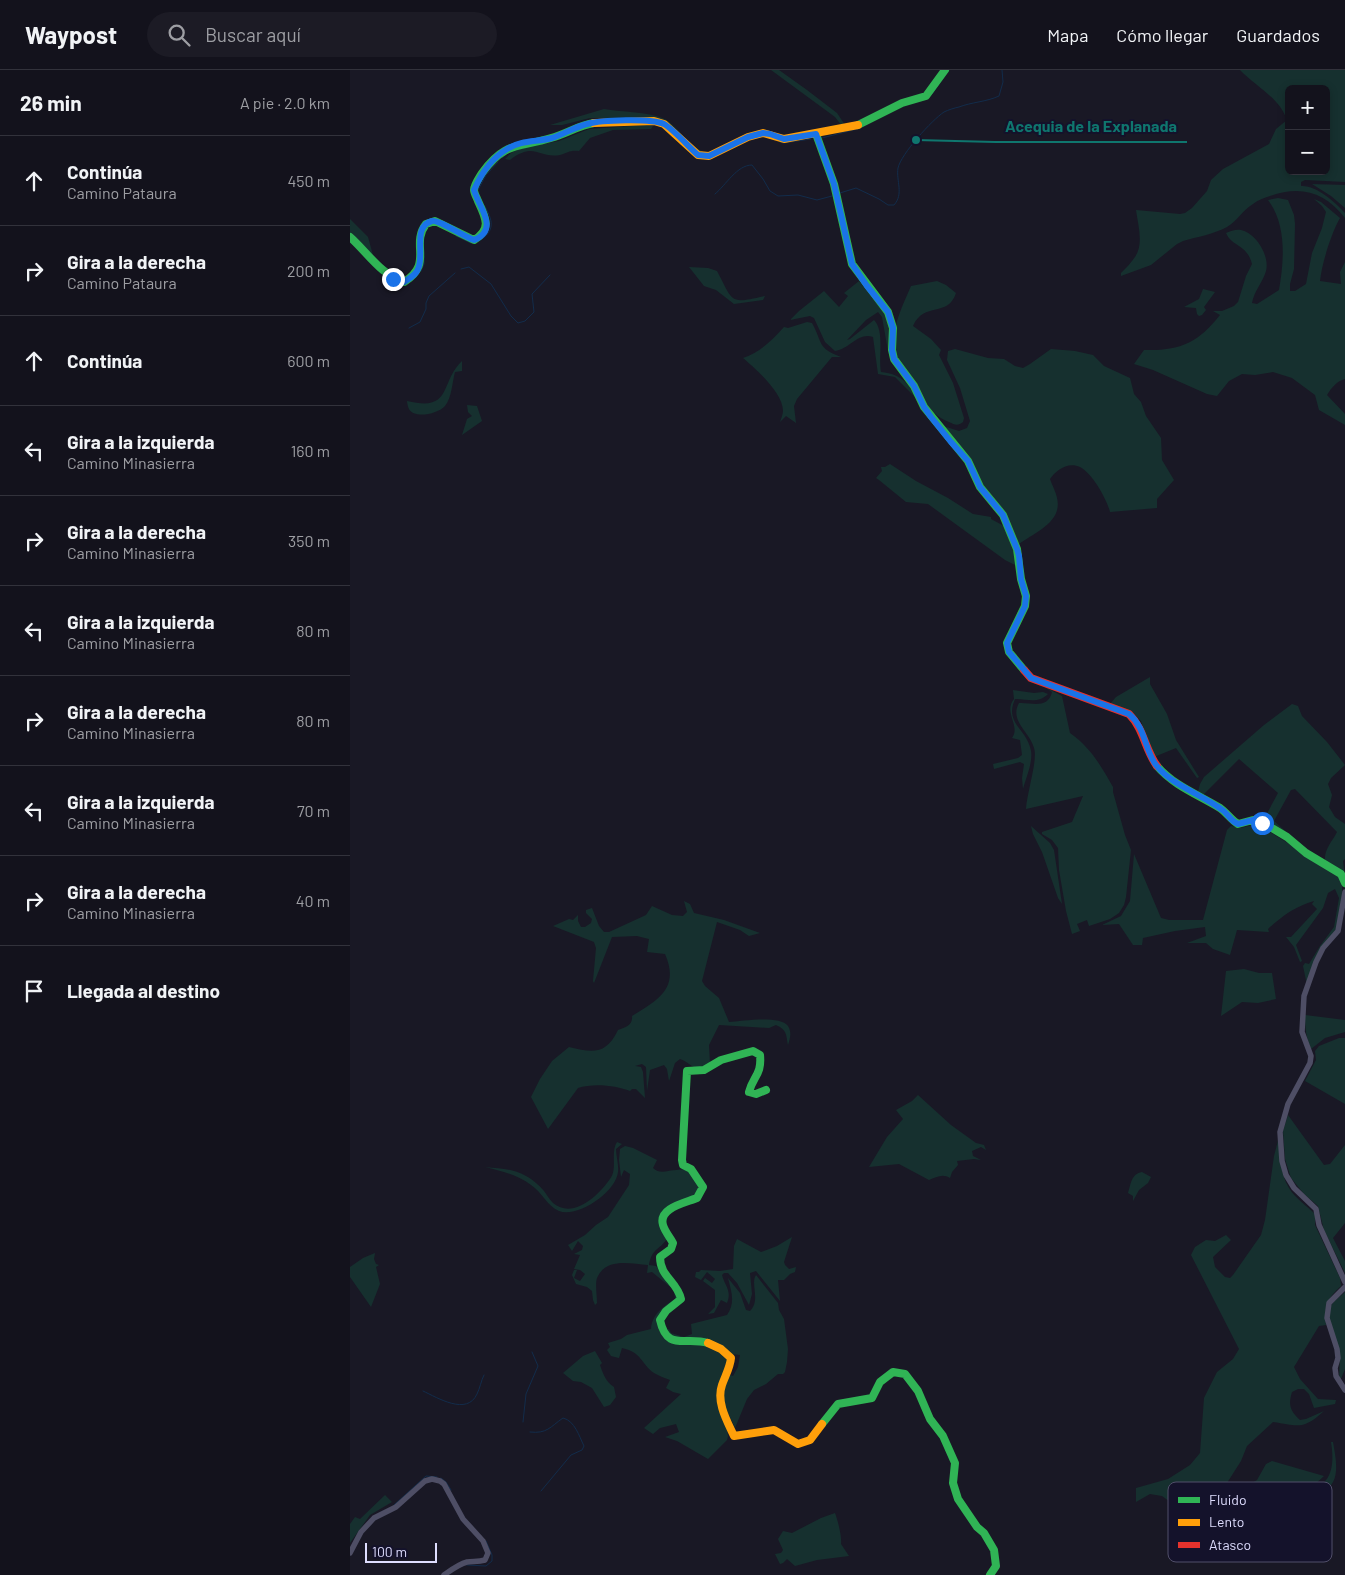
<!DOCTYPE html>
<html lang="es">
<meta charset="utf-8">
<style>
:root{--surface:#13121c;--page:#1c1b25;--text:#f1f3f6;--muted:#9d9ea3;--line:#32323b}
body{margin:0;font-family:Barlow,sans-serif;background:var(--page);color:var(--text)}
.controls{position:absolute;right:15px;top:15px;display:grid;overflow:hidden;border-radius:8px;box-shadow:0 2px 8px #0003}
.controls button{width:45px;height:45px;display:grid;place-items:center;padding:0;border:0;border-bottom:1px solid var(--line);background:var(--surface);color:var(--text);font:25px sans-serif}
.scale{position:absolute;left:15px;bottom:12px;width:72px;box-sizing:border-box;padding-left:5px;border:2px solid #deddfe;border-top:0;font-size:14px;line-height:18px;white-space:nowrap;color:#deddfe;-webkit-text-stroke:4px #14122b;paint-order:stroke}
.stop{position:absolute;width:15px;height:15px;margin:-11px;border:4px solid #1a73e8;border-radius:50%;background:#fff}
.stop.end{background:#1a73e8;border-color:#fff;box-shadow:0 1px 5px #0008}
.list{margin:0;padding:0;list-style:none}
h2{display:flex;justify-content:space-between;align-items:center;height:65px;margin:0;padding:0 20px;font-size:21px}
h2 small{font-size:16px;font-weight:400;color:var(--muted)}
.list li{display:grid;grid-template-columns:32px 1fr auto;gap:15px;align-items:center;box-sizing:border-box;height:90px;padding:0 20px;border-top:1px solid var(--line)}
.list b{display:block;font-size:19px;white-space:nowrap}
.list p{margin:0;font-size:16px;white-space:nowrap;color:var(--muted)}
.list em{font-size:16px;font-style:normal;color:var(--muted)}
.icon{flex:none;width:28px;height:28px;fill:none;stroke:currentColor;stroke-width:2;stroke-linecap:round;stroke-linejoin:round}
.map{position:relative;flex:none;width:995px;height:1505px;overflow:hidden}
header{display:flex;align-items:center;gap:30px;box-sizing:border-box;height:70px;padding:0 25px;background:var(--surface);border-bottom:1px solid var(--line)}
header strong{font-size:24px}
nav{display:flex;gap:28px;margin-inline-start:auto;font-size:18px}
.search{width:350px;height:45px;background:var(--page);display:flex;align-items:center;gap:12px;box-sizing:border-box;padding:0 18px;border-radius:28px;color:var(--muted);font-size:19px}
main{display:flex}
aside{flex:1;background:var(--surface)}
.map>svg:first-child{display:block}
.green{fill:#16302f;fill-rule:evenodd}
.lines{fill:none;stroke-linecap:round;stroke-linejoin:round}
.stream{stroke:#122c4b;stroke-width:1}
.street{stroke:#4e4e65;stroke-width:5.5}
.fast{stroke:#30b455;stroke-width:8}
.slow{stroke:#ff9f0a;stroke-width:8}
.jam{stroke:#e5322d;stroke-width:8}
.route{stroke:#1a73e8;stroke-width:6}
.key{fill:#14122b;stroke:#514f6a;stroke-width:1}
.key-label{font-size:14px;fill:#deddfe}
.leader{fill:none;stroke:#0f766e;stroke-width:2}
.callout-dot{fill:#0f766e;stroke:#14122b;stroke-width:2}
.callout-label{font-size:16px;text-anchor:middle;font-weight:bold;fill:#0f766e;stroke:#14122b;stroke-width:4;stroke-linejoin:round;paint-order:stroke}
</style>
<header>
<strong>Waypost</strong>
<div class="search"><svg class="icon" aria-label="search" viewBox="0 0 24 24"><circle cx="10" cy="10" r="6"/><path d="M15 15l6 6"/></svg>Buscar aquí</div>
<nav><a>Mapa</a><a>Cómo llegar</a><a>Guardados</a></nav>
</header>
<main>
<aside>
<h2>26 min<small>A pie · 2.0 km</small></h2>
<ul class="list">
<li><svg class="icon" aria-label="ahead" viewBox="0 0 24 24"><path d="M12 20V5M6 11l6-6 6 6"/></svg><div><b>Continúa</b><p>Camino Pataura</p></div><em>450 m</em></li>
<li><svg class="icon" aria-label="right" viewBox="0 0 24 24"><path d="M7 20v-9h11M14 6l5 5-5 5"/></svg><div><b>Gira a la derecha</b><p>Camino Pataura</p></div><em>200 m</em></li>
<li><svg class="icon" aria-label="ahead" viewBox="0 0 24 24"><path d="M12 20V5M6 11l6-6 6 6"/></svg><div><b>Continúa</b></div><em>600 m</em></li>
<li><svg class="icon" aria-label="left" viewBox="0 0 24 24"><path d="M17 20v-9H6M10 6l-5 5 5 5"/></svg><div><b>Gira a la izquierda</b><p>Camino Minasierra</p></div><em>160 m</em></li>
<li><svg class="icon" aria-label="right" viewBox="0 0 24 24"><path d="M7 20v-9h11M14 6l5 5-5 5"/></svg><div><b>Gira a la derecha</b><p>Camino Minasierra</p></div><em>350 m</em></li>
<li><svg class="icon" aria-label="left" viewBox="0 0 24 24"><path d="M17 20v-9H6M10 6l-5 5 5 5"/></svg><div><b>Gira a la izquierda</b><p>Camino Minasierra</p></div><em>80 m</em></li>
<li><svg class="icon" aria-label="right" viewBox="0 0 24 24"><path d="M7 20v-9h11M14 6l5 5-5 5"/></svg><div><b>Gira a la derecha</b><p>Camino Minasierra</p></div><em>80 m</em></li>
<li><svg class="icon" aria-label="left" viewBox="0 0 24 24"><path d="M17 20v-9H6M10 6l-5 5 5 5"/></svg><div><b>Gira a la izquierda</b><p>Camino Minasierra</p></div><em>70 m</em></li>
<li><svg class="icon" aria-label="right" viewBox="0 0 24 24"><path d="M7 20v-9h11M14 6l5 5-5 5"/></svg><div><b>Gira a la derecha</b><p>Camino Minasierra</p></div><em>40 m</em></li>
<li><svg class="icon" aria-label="arrive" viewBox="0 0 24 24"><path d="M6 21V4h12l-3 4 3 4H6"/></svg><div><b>Llegada al destino</b></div></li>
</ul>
</aside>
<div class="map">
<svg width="995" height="1505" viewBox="0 0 995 1505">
<rect width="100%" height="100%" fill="#191825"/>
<path class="green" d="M421 0H429L457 20 487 43 495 55 492 56 485 47Z
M890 0H995V112L955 110 951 112V116C966 115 985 132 995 143V148C975 122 951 115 920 126 914 128 908 130 903 134 893 140 887 151 877 157 864 164 847 167 833 171L827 174 801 195 771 206V203C776 198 781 193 785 187 794 174 788 155 786 140L830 144 835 143 842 138 857 121 861 110 873 99 919 74 926 59 937 50C929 27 906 17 890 0ZM939 19H976V101H939Z
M254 39C270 42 306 42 318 51 331 61 340 78 357 83L346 81 313 51 273 48H240L212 55H200Z
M296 55 303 56 301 59 263 60 240 68 229 81C219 80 218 83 210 85 188 89 185 71 160 90L155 89 161 83 171 78 209 71 239 59Z
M962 114 995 115V138L981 126Z
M928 128 938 130 944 145 945 154 944 199 940 214V221H945L956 214 962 183 972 158 976 142 972 136 964 129 971 132 990 148C981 164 972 193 970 211L991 214 990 202 995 192V309C987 311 981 318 977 325L995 344V355L969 340 965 325 942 308 923 302 905 305 892 304 879 311 867 326 857 324 803 300 784 294 794 280C830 281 848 273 870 245L863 241H872L884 236 888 232 896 206 902 194C897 174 882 177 876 163 881 161 886 159 891 160 906 163 920 186 916 201 913 212 904 221 902 233L907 234 929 220C934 191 937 155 918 130Z
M0 149 18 167 23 185 0 164Z
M339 197 358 198 367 201C384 233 379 234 415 226L413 230 384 234 366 220 354 216Z
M509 211 536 244 540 259 538 281 532 247 528 242 516 250 497 270 500 269 524 250C535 261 528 288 531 302 553 304 559 315 570 332L545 307 528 304 523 267C508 262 500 279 485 281L475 272 464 248 460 246 440 250 449 241 474 221 489 237 498 226 494 223Z
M587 211 596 215 606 223C598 248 574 231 563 256L581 269 591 280 589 285 603 313 614 348 613 352C608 356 605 355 599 352 577 343 569 324 557 305 553 298 545 289 544 282 541 258 552 237 561 216Z
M853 219 865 222 854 237 856 240 852 245 849 246 847 244 846 238 834 237 849 229Z
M457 252 462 253C473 273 467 278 491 287H482L447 329 444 336 446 353 436 346 430 352C431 349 433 344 433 341 433 323 406 299 393 288 411 282 422 270 434 257L438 258Z
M605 279 638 288 654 289 665 296 673 298 680 294 701 279 725 281 743 285 754 296 780 308 784 324 791 332 796 346 811 368 812 390 824 410 807 429V438L760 442C757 429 742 403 730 397 718 391 705 401 700 409 702 415 706 422 707 428 713 452 684 463 669 474L660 452 590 355 609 361 617 358 620 351 610 318 597 290 598 281Z
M112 291V301L105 302C102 313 102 327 95 336 88 344 64 349 59 339 58 337 57 333 57 331 103 342 89 313 112 291Z
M117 335 127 336 132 351 112 365 117 349 122 346 118 342Z
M540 394 566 411 598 428 623 444 641 447V449L654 456 667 485V496L655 490 578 434 556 432 529 410 526 408 532 401 531 397H535Z
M800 607V614L817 644 826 670 849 707 847 708 826 678 804 687 791 651 782 642 759 635 766 627Z
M693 616 712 626 720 663C741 678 751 696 763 717V722L775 765 781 780 776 827 774 835 769 843 760 849 739 856 737 850 727 854 730 861 722 864 716 841 709 800 708 778 702 770 692 764V762L722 752 733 726 676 739C677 722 688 690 684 678 680 662 659 651 669 633 680 632 698 640 702 622Z
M663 620 684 623 693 622 698 624C688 634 678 629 665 629 654 654 677 658 681 681 683 692 676 708 673 719L672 708 674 694 670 692 644 699 643 694 668 688 672 685 670 670 662 668C671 656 653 642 664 629Z
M942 634 948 636 952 646 977 672 995 695 981 708 978 714 982 725 979 737 985 747 995 754V789L993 791 995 807 975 791C974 779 982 772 987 762L945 719 941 720 924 751 950 774 905 748 914 749 928 723 889 689 854 724 852 725 848 722 850 714 854 707 914 655Z
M907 754 986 803 992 810V826L986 861 972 878 957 915 953 896 955 893 959 894 970 876 984 857 989 828 985 819 978 823 973 838 946 875 952 891 950 892 944 877 936 867H941L967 839 962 834 964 831C946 836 932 846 918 859L919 862 887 860 880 885 863 879 856 873H837L856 866 855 857 825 861 793 868 792 875H783L769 854 752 855 771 846 780 831 784 784 811 848 819 850H853L877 760 881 756 891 758Z
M681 756 700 773 704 780 712 834 708 828 692 782 683 764Z
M334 831 340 834 344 843 374 850 410 863 399 866 390 860 367 852 352 911 355 916 369 928 379 952C392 951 430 945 438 956 442 962 440 969 438 975 436 964 437 960 426 955L419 958 369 955 359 975 360 994C343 1003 343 994 330 989L325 993 319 1011 317 999 314 995 300 1000 297 1021 296 997 292 994 285 996 291 997 293 1002 295 1028 286 1019H282L280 1021C266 1015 242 1013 228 1018L198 1059 181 1027 190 1009 202 991 219 977C243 983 256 985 268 960 276 957 283 955 282 946 308 930 330 918 315 884L297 882 299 869 287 866 262 867 244 913 243 911 246 878 244 872 203 856 219 849 223 850 228 845V851L231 857H235L241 853 242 849 236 843V840L242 838 249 856 254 862H259L296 845 302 836 322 845 333 846 337 842Z
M894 899 909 903H922L926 929 908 933 892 932 871 946 876 901Z
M955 945 995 950V962L975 968 961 979C956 967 955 958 955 945Z
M989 968H995V1034L955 1011 966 990 965 981 969 976Z
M568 1025 601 1055 626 1073 634 1075 636 1080 631 1077 622 1081 623 1086 631 1090 624 1089 607 1091 608 1095 602 1102 600 1108C593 1103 586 1107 579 1110L549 1094 519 1097 537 1067 553 1049 546 1040 562 1031Z
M938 1045 974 1095 980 1094 995 1075V1153L983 1168 995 1191V1203L974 1160 968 1136 954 1124 941 1108 935 1089 933 1061Z
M929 1067C930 1084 930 1104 939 1118 945 1128 957 1136 965 1144V1155L990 1208 991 1216C976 1230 975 1235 976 1255L969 1256 944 1297 950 1309 968 1329 986 1330 985 1334 964 1338 959 1324 954 1319H948L942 1322C938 1335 940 1341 950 1350L956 1349 974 1341C953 1360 949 1356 923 1352L897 1376 891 1391 868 1427 874 1429 907 1410 916 1394 922 1391 974 1406 961 1418C984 1415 984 1390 981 1372H983C985 1384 989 1401 983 1412 976 1426 953 1432 939 1438L924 1433 906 1437 907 1445 897 1443 892 1447 886 1443 834 1442 812 1426 800 1424 786 1432V1418L818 1409 840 1395 850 1383 854 1328 867 1302 883 1289 889 1279 841 1185 845 1177 856 1170 865 1171 876 1165 881 1170 863 1187 865 1197 875 1207 880 1208 883 1205 911 1165 915 1150 924 1086Z
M267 1072 272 1074 266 1079C266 1086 269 1095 268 1102 266 1122 228 1148 209 1141 197 1136 192 1122 181 1115 168 1105 151 1101 135 1097 151 1099 161 1098 176 1106 182 1109 189 1115 194 1121 197 1125 199 1129 203 1133 223 1150 249 1125 260 1109 268 1099 260 1083 267 1072Z
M275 1076 283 1078 307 1090 303 1098C310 1105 318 1100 327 1100 331 1099 336 1100 340 1100L350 1117 344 1128 313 1143 318 1167C311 1180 302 1177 299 1195L306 1196 329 1226 310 1245 312 1264C332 1269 367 1272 379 1289L369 1313 378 1366 377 1370 358 1389 327 1371 315 1367 329 1362 326 1354 310 1358 303 1364 294 1358 331 1324 323 1322 316 1318 320 1310C315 1308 309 1306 304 1303 290 1293 293 1283 272 1278L269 1288 261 1286 257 1280 260 1277 258 1273 271 1269 277 1265 301 1259C302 1244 314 1236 325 1229L324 1220 302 1202 297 1203 298 1195C281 1194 256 1187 247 1208 245 1214 247 1226 247 1233L245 1235 243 1230 242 1221 237 1217 226 1214 222 1205 224 1200H227L224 1208 230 1211 235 1204 230 1200 224 1199 230 1185 224 1184 232 1180 233 1176 228 1171 222 1181 218 1175 235 1165 246 1155 258 1147 279 1115 280 1104 274 1100 271 1107 269 1090 270 1079Z
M792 1102 801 1107 798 1113 789 1120 783 1131V1126L778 1123C781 1114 781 1104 792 1102Z
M442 1167 434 1192 435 1195 439 1199 446 1197 445 1202 440 1204 434 1210H428L430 1231 406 1201 400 1203 402 1224 399 1235 387 1213 378 1203H374L372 1205C375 1216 382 1221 377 1233L371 1230 364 1243 358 1244 365 1237V1220L353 1211 355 1208 362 1213 365 1209 357 1202 351 1210 345 1207 346 1202H349L351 1200 370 1201 383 1199 384 1176 387 1169 411 1182 427 1176Z
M25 1183 24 1189 26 1194 29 1195 26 1197 30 1214 21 1237 0 1207V1197L13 1188Z
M406 1205 428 1233 429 1240 434 1249 438 1279 437 1292 435 1302 433 1304H428L416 1314 404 1320 397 1329 385 1358C375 1335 367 1329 380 1305L383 1306 388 1297 390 1285 381 1284C372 1270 340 1270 323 1268L317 1263V1260L319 1259 321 1263 334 1267 342 1264 341 1254 377 1245C386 1232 381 1221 378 1208L390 1223 396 1240 400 1241C411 1230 400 1214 406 1205Z
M995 1222V1299L990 1311C988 1303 991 1294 989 1287 986 1272 974 1251 981 1236 983 1231 991 1226 995 1222Z
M245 1281 252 1293 250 1295C253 1304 256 1312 264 1317L266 1327 260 1335 254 1337 242 1318 231 1312 223 1311 213 1303 233 1286Z
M35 1425 42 1432 20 1445 0 1473V1454L5 1447 10 1449Z
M485 1443C488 1451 492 1467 491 1474L499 1486 467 1490 445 1496 437 1489 433 1493 430 1494 425 1484 431 1483 433 1480 428 1469 433 1461 442 1463 471 1448Z"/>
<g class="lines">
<path class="stream" d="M582 24 591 11
M472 68 507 59
M430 72 433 73 461 69
M152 88 159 82
M128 120 136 105 148 92
M490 123 506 118 529 129 538 135H544C554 124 546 111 548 98 551 84 582 50 594 42 598 40 604 38 609 37 622 32 636 32 649 26L653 12 652 0
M365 124C376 115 387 95 402 95L413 109 420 121 428 126 448 125 467 130 482 126
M106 166 121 173
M129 171C146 161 143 150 134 135
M111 199 119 197 141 214 161 246 168 253 175 251 184 242 182 224 200 205
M71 201 74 194V186
M38 209 45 214 52 215
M59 258 70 252 76 239V233L79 226 105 203
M73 1321C88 1328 117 1346 127 1324 130 1318 131 1311 134 1305
M173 1352 176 1324 188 1296 182 1282
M180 1362C197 1364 200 1357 213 1348 225 1351 229 1366 234 1376L232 1380 221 1385 191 1421
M91 1408 96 1412 101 1420
M44 1435 76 1406 87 1407
M117 1495 136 1496 142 1491V1485L136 1471"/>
<path class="street" d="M995 822 988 861 973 878 966 892 954 926 952 962 961 986 960 993 938 1034 930 1062 932 1091 936 1105 944 1118 966 1139 969 1155 995 1212
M995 1217 979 1233 977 1248 987 1279 988 1288 985 1298 986 1306 995 1320
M0 1483 11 1462 24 1448 46 1437 75 1411 82 1409 90 1411 94 1414 113 1449 133 1471 138 1483 135 1490C128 1492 123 1491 117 1492 109 1494 101 1500 94 1505"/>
<path class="fast" d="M508 55 552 33 576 26 595 0
M466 64 484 114 502 194 538 242 543 258 542 280 544 289 564 316 574 337 618 391 630 417 653 445 667 479 671 509 676 526 675 536 657 573 659 582 674 600
M0 167C17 182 31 205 54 212 84 193 60 175 76 154L85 151 124 170C142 159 136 148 128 131 127 128 124 123 124 120 124 115 129 108 132 103 155 71 168 78 201 68 216 64 229 55 244 53
M807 696C824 716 849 725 870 738 877 743 881 750 888 754L903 750 917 755 937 767 956 783 991 804 995 813
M358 1273C335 1266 317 1282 310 1250L316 1241 331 1229C327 1211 310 1207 310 1187L321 1179 323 1173C320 1167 315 1162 313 1155 308 1138 335 1133 347 1128L353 1117 341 1099 333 1095 332 1090 337 1001 354 1000 371 990 403 981 410 985C412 1005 403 1006 399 1022L406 1024 416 1020
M472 1354 488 1334 522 1328 530 1312 543 1302 555 1304 568 1321 580 1349 593 1366 605 1393 603 1413 608 1429 627 1457 634 1463 644 1480 646 1496 640 1505"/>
<path class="slow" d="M244 53 304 51 314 54 348 85 359 86 398 67 413 63 434 69 508 55
M358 1273 371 1279 381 1288C380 1298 375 1306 372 1315 366 1332 377 1351 384 1366L424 1360 448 1374 460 1370 472 1354"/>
<path class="jam" d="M674 600 681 608 779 644C794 659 795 680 807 696"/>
</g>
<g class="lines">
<path class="route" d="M43 209 54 212C60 208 66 205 68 199 75 185 62 156 82 151 88 149 114 167 124 170 150 159 129 138 124 120 131 104 142 88 157 79 171 70 187 72 202 68 214 64 225 57 237 54 251 50 301 48 314 54 323 59 339 77 348 85L359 86 398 67 413 63 420 64 434 69 466 64 484 114 502 194 517 216 538 242 543 258 542 280 544 289 564 316 574 337 581 347 601 372 618 391 630 417 653 445 667 479 669 486 671 509 676 526 675 536 657 573 659 582 681 608 779 644C796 658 794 679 806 695 821 715 851 724 871 739 878 743 880 751 888 754L903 750 912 753"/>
</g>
<rect x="818" y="1412" width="164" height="80" rx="8" class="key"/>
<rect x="828" y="1427" width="22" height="6" fill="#30b455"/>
<rect x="828" y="1449" width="22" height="7" fill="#ff9f0a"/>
<rect x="828" y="1472" width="22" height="6" fill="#e5322d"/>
<g class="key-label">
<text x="859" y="1435">Fluido</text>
<text x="859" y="1457">Lento</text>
<text x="859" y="1480">Atasco</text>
</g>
<path class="leader" d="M566 70L645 72H837"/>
<circle class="callout-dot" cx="566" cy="70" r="5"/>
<g class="callout-label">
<text x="741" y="62">Acequia de la Explanada</text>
</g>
</svg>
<div class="controls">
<button>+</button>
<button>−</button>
</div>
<div class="scale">100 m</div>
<div class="stop" style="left:912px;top:753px"></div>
<div class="stop end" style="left:43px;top:209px"></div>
</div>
</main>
